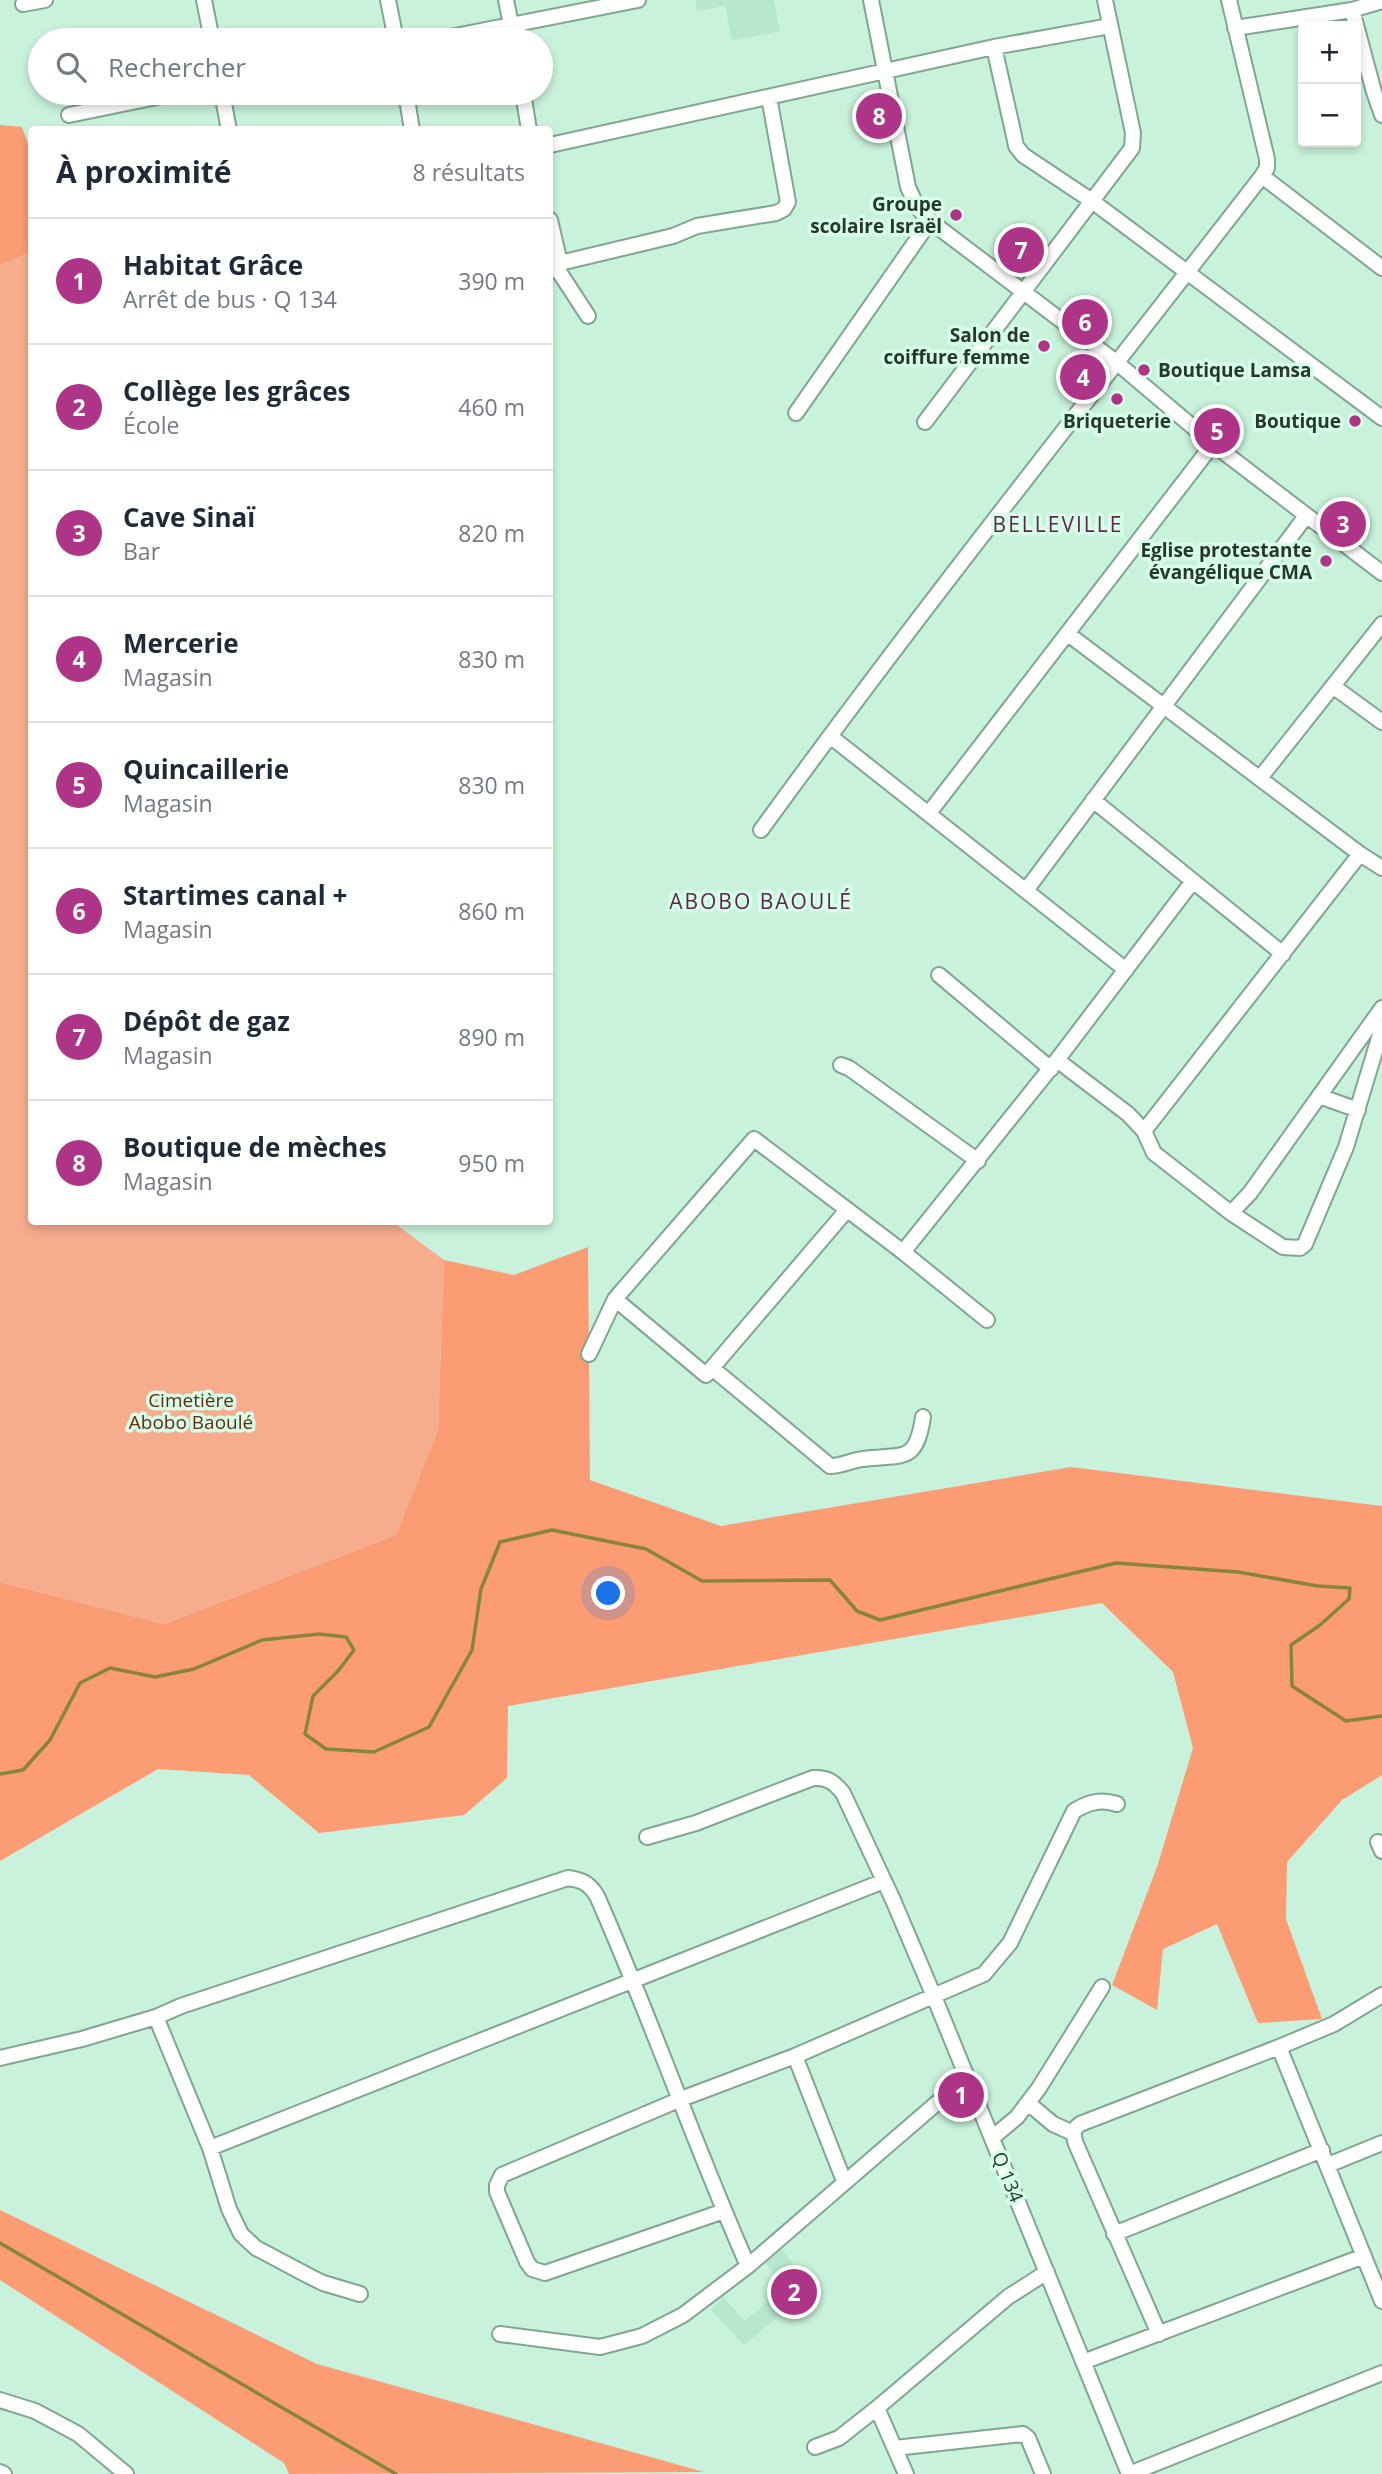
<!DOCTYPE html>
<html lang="fr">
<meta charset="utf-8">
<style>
:root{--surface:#fff;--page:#f2f2f3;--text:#1f2937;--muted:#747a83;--line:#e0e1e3;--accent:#ae3488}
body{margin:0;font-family:"Open Sans",sans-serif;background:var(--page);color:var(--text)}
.controls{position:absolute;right:21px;top:21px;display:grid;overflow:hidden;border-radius:7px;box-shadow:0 4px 10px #0003}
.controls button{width:63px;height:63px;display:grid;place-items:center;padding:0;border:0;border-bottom:2px solid var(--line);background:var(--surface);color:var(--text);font:35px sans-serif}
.you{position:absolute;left:609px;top:1594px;width:24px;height:24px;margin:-18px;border:5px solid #fff;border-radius:50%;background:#1a73e8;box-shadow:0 0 0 10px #1a73e833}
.badge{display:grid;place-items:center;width:46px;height:46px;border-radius:50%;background:var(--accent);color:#fff;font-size:23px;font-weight:700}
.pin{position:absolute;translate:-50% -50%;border:4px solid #fff;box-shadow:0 2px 7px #0006}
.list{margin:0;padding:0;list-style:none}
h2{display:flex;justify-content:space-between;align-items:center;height:91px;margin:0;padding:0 28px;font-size:30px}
h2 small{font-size:23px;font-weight:400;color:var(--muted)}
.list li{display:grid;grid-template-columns:46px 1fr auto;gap:21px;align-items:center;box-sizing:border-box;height:126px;padding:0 28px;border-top:2px solid var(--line)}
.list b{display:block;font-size:26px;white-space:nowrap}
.list p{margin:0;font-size:23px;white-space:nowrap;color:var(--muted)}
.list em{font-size:23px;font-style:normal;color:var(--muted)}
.icon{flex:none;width:38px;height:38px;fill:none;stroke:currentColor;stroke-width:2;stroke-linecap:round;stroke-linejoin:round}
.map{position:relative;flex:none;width:1382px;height:2474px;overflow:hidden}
.search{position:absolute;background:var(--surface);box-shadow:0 4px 10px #0003;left:28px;top:28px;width:525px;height:77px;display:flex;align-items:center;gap:18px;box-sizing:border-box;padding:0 24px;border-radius:38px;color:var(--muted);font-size:26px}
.panel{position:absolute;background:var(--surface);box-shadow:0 4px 10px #0003;left:28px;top:126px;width:525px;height:1099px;border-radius:7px}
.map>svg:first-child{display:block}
.built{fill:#b7e8cf}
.green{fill:#f7ac8e}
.forest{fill:#fc9c75}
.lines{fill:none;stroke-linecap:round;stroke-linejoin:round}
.stream{stroke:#888537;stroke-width:3.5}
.minor-casing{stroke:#80a693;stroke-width:18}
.minor{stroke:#fff;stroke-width:14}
.poi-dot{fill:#ae3488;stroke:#d6ffea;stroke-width:2.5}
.labels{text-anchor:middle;stroke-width:7;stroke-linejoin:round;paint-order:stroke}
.poi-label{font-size:19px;font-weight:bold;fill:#27372f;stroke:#d6ffea;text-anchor:end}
.park-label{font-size:19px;fill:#662a0f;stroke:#d6ffea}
.street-label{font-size:19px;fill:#27372f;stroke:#d6ffea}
.neighbourhood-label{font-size:21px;letter-spacing:2px;fill:#60254c;stroke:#d6ffea}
</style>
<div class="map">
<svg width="1382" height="2474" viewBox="0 0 1382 2474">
<rect width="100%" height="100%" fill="#c9f2dc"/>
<path class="built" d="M695 0H774L780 31 732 41 725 6 697 11Z
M778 2245 813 2288 744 2345 711 2310 723 2296 744 2321 785 2287 762 2259Z"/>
<path class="green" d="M31 252 32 1222H393L444 1260 438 1430 396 1535 164 1624 0 1582V265Z"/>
<path class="forest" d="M0 125 22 127 31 153V252L0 265Z
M588 1247 590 1480 721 1526 1071 1467 1382 1506V1775L1342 1800 1287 1862 1286 1919 1322 2019 1258 2023 1217 1924 1163 1949 1157 2010 1112 1985 1157 1867 1193 1748 1173 1672 1102 1603 508 1706 507 1778 464 1815 319 1833 249 1775 158 1769 0 1861V1582L164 1624 396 1535 438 1430 444 1260 514 1275Z
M0 2210 317 2364 704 2472 289 2474 284 2463 0 2280Z"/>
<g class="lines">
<path class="stream" d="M0 1774 23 1770 50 1740 80 1683 110 1668 155 1677 194 1669 262 1640 319 1634 346 1637 354 1650 338 1671 313 1696 305 1734 326 1749 374 1752 429 1727 472 1650 481 1589 500 1542 552 1530 646 1549 702 1581 830 1580 857 1611 880 1620 1116 1563 1238 1572 1318 1586 1350 1588 1349 1599 1320 1625 1291 1645 1292 1686 1346 1721 1382 1716
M0 2243 396 2474"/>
<defs>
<path id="minor" d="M204 0 212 40
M388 0 396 40
M506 0 514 40
M871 0 908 187 917 207 930 221 1116 362 1213 444 1382 573
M23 4 45 0
M1352 10 1374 92 1382 115
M1235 28 1352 10 1382 1
M435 40 638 0
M994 47 1014 136 1016 146 1023 155 1092 201 1382 418
M222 93 229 130
M406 93 412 130
M523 93 529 130
M69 115 176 93
M550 145 994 47 1110 26
M1262 176 1382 268
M550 220 560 263
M556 267 588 316
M550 271 560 263 673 236 697 226 776 213 784 209 788 202 769 97
M796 413 930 221
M925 422 1132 148 1133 133 1105 0
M1068 634 1360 854 1382 868
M1334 687 1382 722
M830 736 1126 970
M1260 778 1382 624
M1093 800 1283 954
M929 813 1213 444
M761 830C922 608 1094 393 1262 176L1267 168V159L1229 0
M1027 889 1306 516
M939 975 1051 1069
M1057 1060 1128 1114 1144 1131 1154 1153 1231 1213 1283 1247 1300 1248 1305 1244 1346 1147 1382 1028
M841 1065 849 1068 978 1161
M1319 1096 1358 1110
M1144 1131 1360 854
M1231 1213 1250 1193 1382 1008
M903 1252 987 1320
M615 1299 706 1375 847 1210
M589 1354 615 1299 754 1139 903 1252 1057 1060 1193 881
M712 1368 830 1466C842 1466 852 1460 863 1459 903 1454 916 1464 923 1417
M647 1837 696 1823 813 1778C827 1777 834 1782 843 1793L893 1900 933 1994 1129 2474
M1378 1842 1382 1851
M1279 2047 1334 2024 1382 1995
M795 2056 844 2181
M0 2058 82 2039 156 2017
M1025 2106 1034 2108 1053 2124 1073 2133
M992 2138 1017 2117 1039 2088 1102 1987
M210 2148 884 1881
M1328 2165 1382 2143
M724 2211 545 2273 532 2269 527 2262 497 2192V2185L502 2175 681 2099 795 2056 984 1974 1010 1943 1074 1811C1089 1802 1100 1799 1117 1804
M1114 2234 1322 2150
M360 2294 323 2283 307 2275 256 2248 241 2234 229 2209 210 2148 156 2017 181 2006 568 1878C582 1880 589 1883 597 1896 651 2018 694 2144 748 2266
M500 2334 600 2347 642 2336 683 2315 748 2266 967 2077
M1159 2334 1076 2144C1073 2135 1072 2130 1080 2124L1279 2047 1382 2301
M1083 2362 1364 2256
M0 2400 35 2411 78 2434 126 2474
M815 2447 839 2438 877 2408
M895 2448 1023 2434 1028 2438 1043 2474
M0 2472 4 2474
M906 2474 877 2408 1008 2297 1047 2272
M1129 2474 1382 2373"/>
</defs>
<use href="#minor" class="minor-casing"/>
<use href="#minor" class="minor"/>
</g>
<g class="poi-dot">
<circle cx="956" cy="215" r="7"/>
<circle cx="1044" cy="346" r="7"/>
<circle cx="1144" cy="370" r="7"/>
<circle cx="1117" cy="399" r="7"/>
<circle cx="1355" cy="421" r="7"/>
<circle cx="1326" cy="561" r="7"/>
</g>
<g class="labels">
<g class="poi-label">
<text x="942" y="211">Groupe<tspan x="942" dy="22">scolaire Israël</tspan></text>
<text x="1030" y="342">Salon de<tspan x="1030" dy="22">coiffure femme</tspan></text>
<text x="1158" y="377" text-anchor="start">Boutique Lamsa</text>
<text x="1117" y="428" text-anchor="middle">Briqueterie</text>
<text x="1341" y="428">Boutique</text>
<text x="1312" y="557">Eglise protestante<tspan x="1312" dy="22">évangélique CMA</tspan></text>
</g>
<g class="park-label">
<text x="191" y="1407">Cimetière<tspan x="191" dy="22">Abobo Baoulé</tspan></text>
</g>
<g class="street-label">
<text transform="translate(1008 2177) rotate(68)" y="7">Q 134</text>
</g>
<g class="neighbourhood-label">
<text x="1058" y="532">BELLEVILLE</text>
<text x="761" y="909">ABOBO BAOULÉ</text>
</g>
</g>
</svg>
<div class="controls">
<button>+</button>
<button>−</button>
</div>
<div class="you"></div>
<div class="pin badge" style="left:961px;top:2095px">1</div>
<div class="pin badge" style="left:794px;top:2292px">2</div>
<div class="pin badge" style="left:1343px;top:524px">3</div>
<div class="pin badge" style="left:1083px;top:377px">4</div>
<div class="pin badge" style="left:1217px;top:431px">5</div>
<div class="pin badge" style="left:1085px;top:322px">6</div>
<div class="pin badge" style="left:1021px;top:250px">7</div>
<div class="pin badge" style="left:879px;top:116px">8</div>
<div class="search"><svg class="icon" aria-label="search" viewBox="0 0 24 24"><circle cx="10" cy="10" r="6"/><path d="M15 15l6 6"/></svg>Rechercher</div>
<section class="panel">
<h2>À proximité<small>8 résultats</small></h2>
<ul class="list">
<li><span class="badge">1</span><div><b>Habitat Grâce</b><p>Arrêt de bus · Q 134</p></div><em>390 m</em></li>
<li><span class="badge">2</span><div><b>Collège les grâces</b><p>École</p></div><em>460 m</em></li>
<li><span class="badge">3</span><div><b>Cave Sinaï</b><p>Bar</p></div><em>820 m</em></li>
<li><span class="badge">4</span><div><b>Mercerie</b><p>Magasin</p></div><em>830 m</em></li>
<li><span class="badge">5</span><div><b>Quincaillerie</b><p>Magasin</p></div><em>830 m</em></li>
<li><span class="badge">6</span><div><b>Startimes canal +</b><p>Magasin</p></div><em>860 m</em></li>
<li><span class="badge">7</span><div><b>Dépôt de gaz</b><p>Magasin</p></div><em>890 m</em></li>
<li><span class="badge">8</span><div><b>Boutique de mèches</b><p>Magasin</p></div><em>950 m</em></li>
</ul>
</section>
</div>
